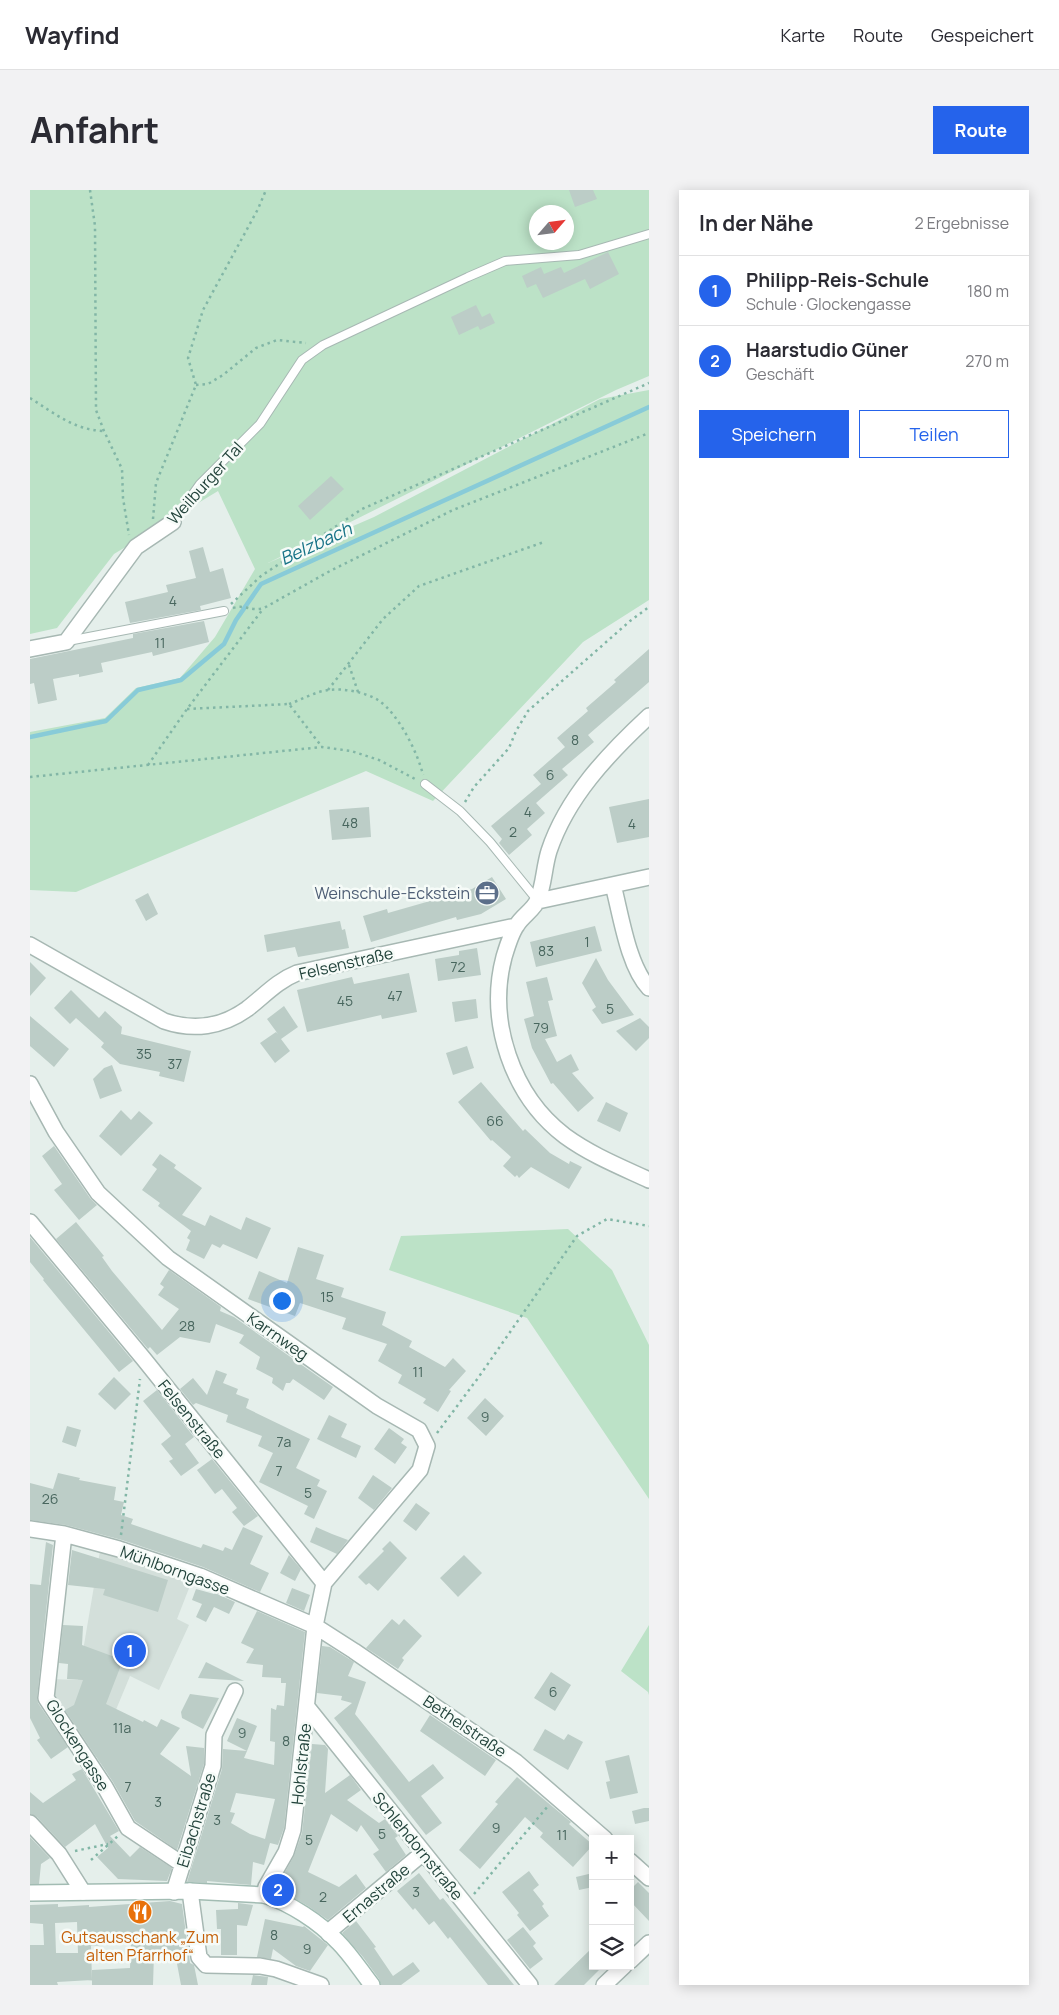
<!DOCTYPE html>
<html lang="de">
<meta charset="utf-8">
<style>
:root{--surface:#fff;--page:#f2f2f3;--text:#2b2b33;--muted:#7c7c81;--line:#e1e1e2;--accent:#2563eb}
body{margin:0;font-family:Manrope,sans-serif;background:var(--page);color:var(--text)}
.controls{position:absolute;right:15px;bottom:15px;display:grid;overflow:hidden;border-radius:0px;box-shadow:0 2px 12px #0003}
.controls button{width:45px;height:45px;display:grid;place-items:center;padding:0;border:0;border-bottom:1px solid var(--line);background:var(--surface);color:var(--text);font:25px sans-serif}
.compass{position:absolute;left:499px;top:15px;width:45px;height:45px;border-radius:50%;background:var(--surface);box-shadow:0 2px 12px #0003;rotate:62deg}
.you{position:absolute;left:251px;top:1110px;width:18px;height:18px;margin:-12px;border:4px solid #fff;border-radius:50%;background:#1a73e8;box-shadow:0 0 0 8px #1a73e833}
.badge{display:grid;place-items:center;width:32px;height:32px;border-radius:50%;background:var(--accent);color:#fff;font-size:16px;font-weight:700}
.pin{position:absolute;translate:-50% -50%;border:2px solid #fff;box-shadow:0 1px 5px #0006}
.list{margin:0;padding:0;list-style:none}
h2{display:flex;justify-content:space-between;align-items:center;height:65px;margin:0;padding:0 20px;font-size:21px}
h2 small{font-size:16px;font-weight:400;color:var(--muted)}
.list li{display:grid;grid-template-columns:32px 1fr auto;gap:15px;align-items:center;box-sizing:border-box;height:70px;padding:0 20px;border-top:1px solid var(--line)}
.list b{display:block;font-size:19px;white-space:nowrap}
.list p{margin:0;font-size:16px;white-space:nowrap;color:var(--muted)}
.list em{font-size:16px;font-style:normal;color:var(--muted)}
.actions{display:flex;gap:10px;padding:15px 20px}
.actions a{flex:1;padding:11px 0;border:1px solid var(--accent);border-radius:0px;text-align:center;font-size:18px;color:var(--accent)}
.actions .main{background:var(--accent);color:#fff}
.icon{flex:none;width:28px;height:28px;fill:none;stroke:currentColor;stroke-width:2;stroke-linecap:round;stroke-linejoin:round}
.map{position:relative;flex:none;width:619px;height:1795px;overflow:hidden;border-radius:0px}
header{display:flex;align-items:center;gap:30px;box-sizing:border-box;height:70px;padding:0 25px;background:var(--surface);border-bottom:1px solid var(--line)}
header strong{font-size:24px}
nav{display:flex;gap:28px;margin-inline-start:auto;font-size:18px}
.intro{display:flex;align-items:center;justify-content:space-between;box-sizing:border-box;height:120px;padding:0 30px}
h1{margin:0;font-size:35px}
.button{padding:12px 22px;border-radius:0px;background:var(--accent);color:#fff;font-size:18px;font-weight:700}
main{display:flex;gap:30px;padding:0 30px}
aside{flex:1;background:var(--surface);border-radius:0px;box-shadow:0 2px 12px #0003}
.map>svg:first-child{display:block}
.built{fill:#d3dfda}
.green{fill:#bce2c7;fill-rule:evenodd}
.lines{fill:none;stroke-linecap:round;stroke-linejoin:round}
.stream{stroke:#88cbd8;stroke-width:4.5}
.building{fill:#bccdc7;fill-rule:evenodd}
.lane-casing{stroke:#a7b8b3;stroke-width:10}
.street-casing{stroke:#a7b8b3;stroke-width:18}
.secondary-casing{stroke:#a2bcb3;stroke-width:18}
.path{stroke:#82b6a6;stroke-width:2.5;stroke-dasharray:2.5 4;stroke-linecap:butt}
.lane{stroke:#fff;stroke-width:8}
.street{stroke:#fff;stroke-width:15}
.secondary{stroke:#fff;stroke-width:15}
.labels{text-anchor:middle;stroke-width:5;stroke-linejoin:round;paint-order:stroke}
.number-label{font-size:14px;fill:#48665e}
.street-label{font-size:16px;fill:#22433b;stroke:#f6fbf8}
.service-label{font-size:16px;fill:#4e5e75;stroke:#f6fbf8;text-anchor:end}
.food-label{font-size:16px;fill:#c56008;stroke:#f6fbf8}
.water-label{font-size:18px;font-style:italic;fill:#157286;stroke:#f6fbf8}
</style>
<header>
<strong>Wayfind</strong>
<nav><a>Karte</a><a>Route</a><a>Gespeichert</a></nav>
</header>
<div class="intro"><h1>Anfahrt</h1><a class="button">Route</a></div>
<main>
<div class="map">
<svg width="619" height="1795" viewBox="0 0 619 1795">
<rect width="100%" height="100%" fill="#e5efeb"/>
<path class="built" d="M70 1361 163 1388 147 1429 159 1435 129 1500 100 1486 63 1575 19 1507 21 1489 48 1490Z"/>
<path class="green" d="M0 0H619V186L586 200 238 373 344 327 570 209 619 200V410L553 452 403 611 336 581 46 702 0 700V542L75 528 106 498 150 488 185 447 225 379 188 301 84 364 27 438 0 444ZM507 22H536V52H507Z
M538 1039 582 1080 619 1155V1309L497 1128 359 1080 371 1046Z
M619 1435V1505L618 1502 591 1481Z"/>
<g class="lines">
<path class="stream" d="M0 547 76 531 108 500 151 490 194 454 206 430 231 394 619 217"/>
</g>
<path class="building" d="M539 0H563L567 9 545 17Z
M578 62 589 84 560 99 555 89 513 108 506 94 497 98 492 86 511 77 514 84 531 77 534 83Z
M446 115 452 127 460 123 465 133 450 140 448 136 429 145 421 127Z
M301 286 314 299 280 330 268 316Z
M173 357 180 382 193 378 201 408 170 416 171 420 100 433 95 412 138 402 136 395 166 388 159 361Z
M174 431 179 452 123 466 122 462 71 473 73 482 49 487V484L23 489 27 510 8 514 4 493 0 494V469L103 448V444Z
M619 459V492L558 545 564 552 532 579 538 585 506 613 515 623 497 639 502 645 479 665 469 653 472 649 461 636 511 594 503 585 535 557 527 548 558 521 556 518 586 492 584 490Z
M619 609V647L587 653 579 617Z
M339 617 341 647 302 650 299 620Z
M462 687 476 709 451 724 427 730 426 727 341 752 333 726 357 719 358 723 442 699Z
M118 703 128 724 116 731 105 710Z
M310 731 312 740 315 739 319 758 268 767 265 757 237 762 234 745Z
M565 736 572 761 506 777 500 752Z
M447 758 451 785 408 791 405 769 429 765V761Z
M566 768 578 790 604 825 572 834 562 820 566 817 552 793Z
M0 772 16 788 0 806Z
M379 783 387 822 352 829 351 825 277 842 267 800 322 787 324 794Z
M517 787 523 810 518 811 527 846 515 849 527 872 541 864 549 880 542 883 564 908 548 922 523 893 521 894 502 858 494 829 504 826 496 792Z
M41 800 69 828 75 821 92 837 91 844 161 861 154 892 129 886 130 882 90 874 71 857 74 853 46 828 40 834 24 818Z
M446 809 448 828 425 832 422 812Z
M254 816 268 837 251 849 260 861 245 873 230 853 246 842 248 844 237 829Z
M0 826 39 859 24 877 0 856Z
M610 828 619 837V848L606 861 586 841Z
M437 856 444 878 423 885 416 863Z
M82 875 92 901 70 909 63 889 74 878Z
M451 892 493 941 495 939 520 963 539 974 540 971 552 977 539 999 501 977 489 988 487 985 485 987 473 976 481 967 462 950 461 951 428 912Z
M576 912 598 923 590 942 567 931Z
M91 920 101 930 109 921 123 933 91 966 69 946Z
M24 956 60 1008 67 1015 49 1030 24 1000 32 994 12 966Z
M130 964 146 975 144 978 172 998 152 1025 175 1036 180 1025 211 1040 216 1027 241 1038 227 1069 193 1054 190 1058 182 1054 174 1069 156 1060 160 1050 157 1048 161 1041 128 1016 130 1013 112 1000 127 979 122 975Z
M46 1032 74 1066 72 1067 82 1081 132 1140 149 1119 128 1105 134 1097 130 1094 139 1080 191 1117 190 1121 204 1127 303 1197 294 1210 263 1189 260 1193H256L253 1201 242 1193 243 1188 226 1179 230 1167 209 1153 214 1145 186 1134 180 1153 150 1147 127 1165 120 1157 118 1159 26 1049Z
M0 1047 103 1171 89 1182 13 1090 14 1089 0 1072Z
M268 1057 294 1065 286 1089 314 1098 311 1107 356 1122 352 1135 382 1151 379 1157 415 1177 423 1168 436 1181 419 1200 421 1201 408 1222 393 1213 396 1209 368 1193 372 1185 348 1171 357 1154 312 1139 316 1128 270 1113 265 1126 218 1109 229 1081 257 1093Z
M186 1180 197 1184 193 1193 208 1199 206 1204 219 1209 216 1218 280 1249 266 1278 290 1290 287 1296 297 1301 284 1329 274 1324 278 1316 229 1292 243 1263 228 1256 232 1246 196 1232 198 1225 166 1213 163 1215 150 1199 163 1188 177 1205Z
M84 1187 101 1204 85 1220 68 1204Z
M127 1200 164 1247 155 1254 169 1273 151 1286 139 1271 143 1269 131 1254 141 1246 113 1211Z
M455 1208 474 1226 456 1246 437 1228Z
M299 1225 317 1234 311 1247 331 1256 326 1268 287 1249Z
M37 1236 51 1240 46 1257 32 1252Z
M359 1238 374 1249 371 1253 377 1257 365 1274 344 1259Z
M182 1269 228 1326 214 1336 202 1322 207 1318 192 1299 185 1304 167 1280Z
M28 1283 50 1288 49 1290 86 1297 84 1310 94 1312 91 1325 103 1329 101 1334 171 1358 173 1354 193 1361 195 1357 202 1360 213 1337 233 1346 220 1374 239 1383 230 1402 173 1377 92 1350 36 1335 0 1330V1293L23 1299Z
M343 1285 362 1298 344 1320 328 1308Z
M386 1313 400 1323 386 1341 373 1331Z
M286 1337 302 1344 318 1350 307 1364 296 1359 280 1352Z
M360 1351 377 1368 348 1401 339 1393 336 1395 328 1387 354 1361 352 1359Z
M16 1352 23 1355 7 1508 8 1513 38 1557 21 1569 7 1550 10 1548 0 1528V1394L11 1395Z
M42 1360 138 1390 128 1422 73 1405 75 1399 38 1395Z
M259 1365 271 1379 265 1391 250 1383Z
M434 1365 452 1383 428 1407 410 1388Z
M262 1398 280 1405 274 1421 256 1413Z
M166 1399 184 1404 185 1403 205 1412 199 1424 184 1417 176 1432 166 1427 172 1414 162 1410Z
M227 1421 275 1442 254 1638 248 1655 240 1653 234 1675 223 1672 221 1695 177 1691V1693L157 1692 192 1579 193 1559 217 1561 214 1568 244 1575 245 1552 240 1551 241 1518 246 1520 247 1515 254 1516 256 1493H251V1488L232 1487 233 1475 216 1473 224 1459 211 1453ZM206 1603 245 1609 235 1649 220 1644 201 1633 205 1623 200 1622Z
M362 1429 369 1435 374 1429 392 1446 372 1468 374 1470 368 1479 336 1458Z
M33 1435 53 1436 52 1455 93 1470 76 1514 113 1532 114 1530 127 1537 131 1529 150 1538 130 1564 161 1586 156 1556 174 1558V1574L147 1660 105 1631 83 1592 35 1520 44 1515 53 1490 37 1489 38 1474 29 1473Z
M292 1456 300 1457 324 1472 318 1486 336 1492 325 1524 379 1592 403 1574 414 1588 391 1606 412 1633 396 1645 304 1528 322 1513 311 1510 312 1506 287 1503Z
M176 1472 214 1491 168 1488Z
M521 1482 541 1495 525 1521 504 1508Z
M160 1504 189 1508 173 1539 152 1528 151 1522Z
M400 1525 466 1570 455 1586 390 1541Z
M207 1528 227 1536 217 1561 197 1551Z
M515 1539 534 1550 538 1544 553 1552 538 1580 503 1560Z
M282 1554 295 1555 298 1559 295 1603 320 1585 331 1600 317 1610 349 1633 355 1629 368 1646 365 1648 376 1665 356 1682 343 1664 349 1660 331 1635 327 1642 301 1624 278 1682 309 1697 326 1684 336 1698 298 1730 278 1716 246 1698 264 1666 272 1643Z
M599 1565 608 1603 580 1609 576 1592 580 1591 575 1571Z
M52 1579 89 1641 80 1646 100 1667 110 1657 142 1678 137 1691 88 1689 67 1667 78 1658 65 1634 35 1657 7 1627 0 1624V1602L13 1613 46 1590 42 1584Z
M487 1587 541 1632 539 1634 563 1655 543 1677 510 1647 513 1643 495 1627 450 1679 429 1660 468 1614 465 1612Z
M614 1618H619V1631L605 1634 602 1621Z
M0 1647 20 1668 11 1674 9 1694H0Z
M499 1681 509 1695 503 1700 514 1714 512 1716 519 1726 500 1741 487 1725 489 1723 472 1702Z
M389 1683 410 1710 413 1708 484 1795H458L420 1747 418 1749 404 1731 399 1735 385 1718 383 1720 367 1701Z
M563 1683V1697L549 1700 546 1687Z
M608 1692 619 1703V1731L600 1711V1700Z
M140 1711 152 1714 160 1773 164 1775 168 1795H151L145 1763 124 1764 123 1795H62V1780L100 1778 101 1753 61 1756 62 1790 27 1792 28 1795H0V1755H14L13 1734 0 1733V1715L28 1714V1717L59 1715V1717ZM47 1732 48 1763H26L25 1733Z
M208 1713 223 1715 217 1736 207 1735V1765H191V1739H187L186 1720 208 1719Z
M235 1729 273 1737 274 1736 298 1755 280 1781 266 1776 243 1759 241 1769 227 1767Z
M326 1731 346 1757 344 1758 363 1786 383 1772 390 1781 371 1795H351L349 1789 333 1767 312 1743Z
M493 1737 506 1753 503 1756 513 1769 500 1779 477 1750Z
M563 1757V1776H573L554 1795H524Z
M223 1785 238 1787 237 1795H221Z"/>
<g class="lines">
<defs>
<path id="lane" d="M143 332 170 294 230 234 272 170 293 155 438 87 475 71 549 65 619 44
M38 451 194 421
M395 594 430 621 460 652 508 711"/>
<path id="street" d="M0 459 36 452 106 357 143 332
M619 526C578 564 537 607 519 661 514 677 514 694 508 709 505 719 492 726 487 735 481 743 477 757 474 767 457 831 482 906 535 946 561 965 591 977 619 990
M583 695C591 725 598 776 619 798
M508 711 619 687
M0 755 134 831C163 841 192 837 217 819 234 806 247 791 267 783L486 736
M0 894 26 942 68 1003 138 1068 347 1216 389 1240 397 1256 390 1280 294 1393 285 1436 263 1640 256 1662 236 1697 234 1705
M0 1032 113 1168 294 1393
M0 1339 34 1344 89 1359 170 1386 285 1436 324 1461 486 1572 575 1649
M34 1344 16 1508 75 1597 98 1638 152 1674
M277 1517 500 1795
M0 1633 29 1664 53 1702
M600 1671 619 1688
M160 1701 169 1767 176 1775 230 1776 246 1779 291 1795
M144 1702 183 1576 184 1545 205 1501
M299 1744 303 1738 393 1663
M600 1771 619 1753
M574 1795 594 1776"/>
<path id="secondary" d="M0 1703 160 1701 234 1705C260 1713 289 1732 308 1752 321 1765 331 1781 342 1795"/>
</defs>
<use href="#lane" class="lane-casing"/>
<use href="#street" class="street-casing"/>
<use href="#secondary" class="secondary-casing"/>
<path class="path" d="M60 0 65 36 66 220 74 241 92 279 93 308 99 345
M166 195 178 194 193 185 226 158 247 150 276 153
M0 208C24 223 44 240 74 241
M123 329 126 293 166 195 158 168 173 120 228 19 236 0
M201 414 231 386 332 319 619 193
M203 418C217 414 220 422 234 418L300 381 423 320 619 243
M319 475 328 502
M298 500 353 429 389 396 514 352
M259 514C271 510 286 501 299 500 314 498 334 502 348 510 368 523 388 563 393 585
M157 519 259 514 292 557
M118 575 157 519 233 419
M0 587 292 557 321 561 349 570 387 590
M435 612 444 597 479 558 486 541 498 521 600 431 619 417
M407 1243 448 1188 547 1046 577 1029 619 1036
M91 1345 110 1189
M45 1661 78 1654
M61 1670 88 1646
M444 1704 518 1616"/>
<use href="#lane" class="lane"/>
<use href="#street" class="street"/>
<use href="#secondary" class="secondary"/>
</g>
<defs>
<symbol id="office-disc" viewBox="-11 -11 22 22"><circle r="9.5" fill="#5c6f8a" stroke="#f6fbf8"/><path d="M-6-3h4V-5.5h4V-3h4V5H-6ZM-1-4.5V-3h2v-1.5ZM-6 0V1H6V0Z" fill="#fff"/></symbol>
<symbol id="restaurant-disc" viewBox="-11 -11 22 22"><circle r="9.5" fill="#e8710a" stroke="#f6fbf8"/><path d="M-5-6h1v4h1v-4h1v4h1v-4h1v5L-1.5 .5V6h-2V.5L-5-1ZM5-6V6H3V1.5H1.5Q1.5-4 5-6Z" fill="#fff"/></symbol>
</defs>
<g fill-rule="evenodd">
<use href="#office-disc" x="443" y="689" width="28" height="28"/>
<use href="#restaurant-disc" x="96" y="1708" width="28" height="28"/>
</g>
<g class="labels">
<g class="number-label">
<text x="143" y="416">4</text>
<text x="130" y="458">11</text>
<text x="545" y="555">8</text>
<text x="520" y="590">6</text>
<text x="498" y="627">4</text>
<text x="320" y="638">48</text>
<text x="602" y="639">4</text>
<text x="483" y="647">2</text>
<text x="557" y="757">1</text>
<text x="516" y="766">83</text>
<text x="428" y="782">72</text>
<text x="365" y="811">47</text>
<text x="315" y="816">45</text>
<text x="580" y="824">5</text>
<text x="511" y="843">79</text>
<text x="114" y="869">35</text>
<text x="145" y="879">37</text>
<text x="465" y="936">66</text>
<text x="297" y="1112">15</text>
<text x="157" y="1141">28</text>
<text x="388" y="1187">11</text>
<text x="455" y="1232">9</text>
<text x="254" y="1257">7a</text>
<text x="249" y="1286">7</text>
<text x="278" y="1308">5</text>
<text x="20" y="1314">26</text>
<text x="523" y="1507">6</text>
<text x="92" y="1543">11a</text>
<text x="212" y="1548">9</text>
<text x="256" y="1556">8</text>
<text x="98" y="1602">7</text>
<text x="128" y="1617">3</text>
<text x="187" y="1635">3</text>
<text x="466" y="1643">9</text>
<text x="352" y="1649">5</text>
<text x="532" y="1650">11</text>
<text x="279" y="1655">5</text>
<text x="386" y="1707">3</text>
<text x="293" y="1712">2</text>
<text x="244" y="1750">8</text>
<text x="277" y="1764">9</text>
</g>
<g class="street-label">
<text transform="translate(175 293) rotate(-48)" y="6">Weilburger Tal</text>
<text transform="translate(316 773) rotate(-13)" y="6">Felsenstraße</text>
<text transform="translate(248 1146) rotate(35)" y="6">Karrnweg</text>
<text transform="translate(162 1229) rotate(51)" y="6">Felsenstraße</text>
<text transform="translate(145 1380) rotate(20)" y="6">Mühlborngasse</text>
<text transform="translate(435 1536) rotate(34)" y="6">Bethelstraße</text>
<text transform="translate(48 1555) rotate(58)" y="6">Glockengasse</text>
<text transform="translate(271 1574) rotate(-84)" y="6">Hohlstraße</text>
<text transform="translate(166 1630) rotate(-73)" y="6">Eibachstraße</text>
<text transform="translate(388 1656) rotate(51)" y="6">Schlehdornstraße</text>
<text transform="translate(346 1703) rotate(-40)" y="6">Ernastraße</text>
</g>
<g class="service-label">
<text x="440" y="709">Weinschule-Eckstein</text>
</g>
<g class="food-label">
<text x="110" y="1753">Gutsausschank „Zum<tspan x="110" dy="18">alten Pfarrhof“</tspan></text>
</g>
<g class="water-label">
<text transform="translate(286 354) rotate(-25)" y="6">Belzbach</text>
</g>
</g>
</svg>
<div class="controls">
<button>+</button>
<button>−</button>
<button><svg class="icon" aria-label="layers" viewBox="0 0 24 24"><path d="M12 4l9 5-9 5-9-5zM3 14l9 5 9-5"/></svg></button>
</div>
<svg class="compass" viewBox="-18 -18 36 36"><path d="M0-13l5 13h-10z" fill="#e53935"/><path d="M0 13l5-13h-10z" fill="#7c7c81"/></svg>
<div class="you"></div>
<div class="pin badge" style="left:100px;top:1461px">1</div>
<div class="pin badge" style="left:248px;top:1700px">2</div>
</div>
<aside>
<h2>In der Nähe<small>2 Ergebnisse</small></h2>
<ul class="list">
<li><span class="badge">1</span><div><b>Philipp-Reis-Schule</b><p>Schule · Glockengasse</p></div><em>180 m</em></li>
<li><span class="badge">2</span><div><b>Haarstudio Güner</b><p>Geschäft</p></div><em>270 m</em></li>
</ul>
<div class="actions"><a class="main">Speichern</a><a>Teilen</a></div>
</aside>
</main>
